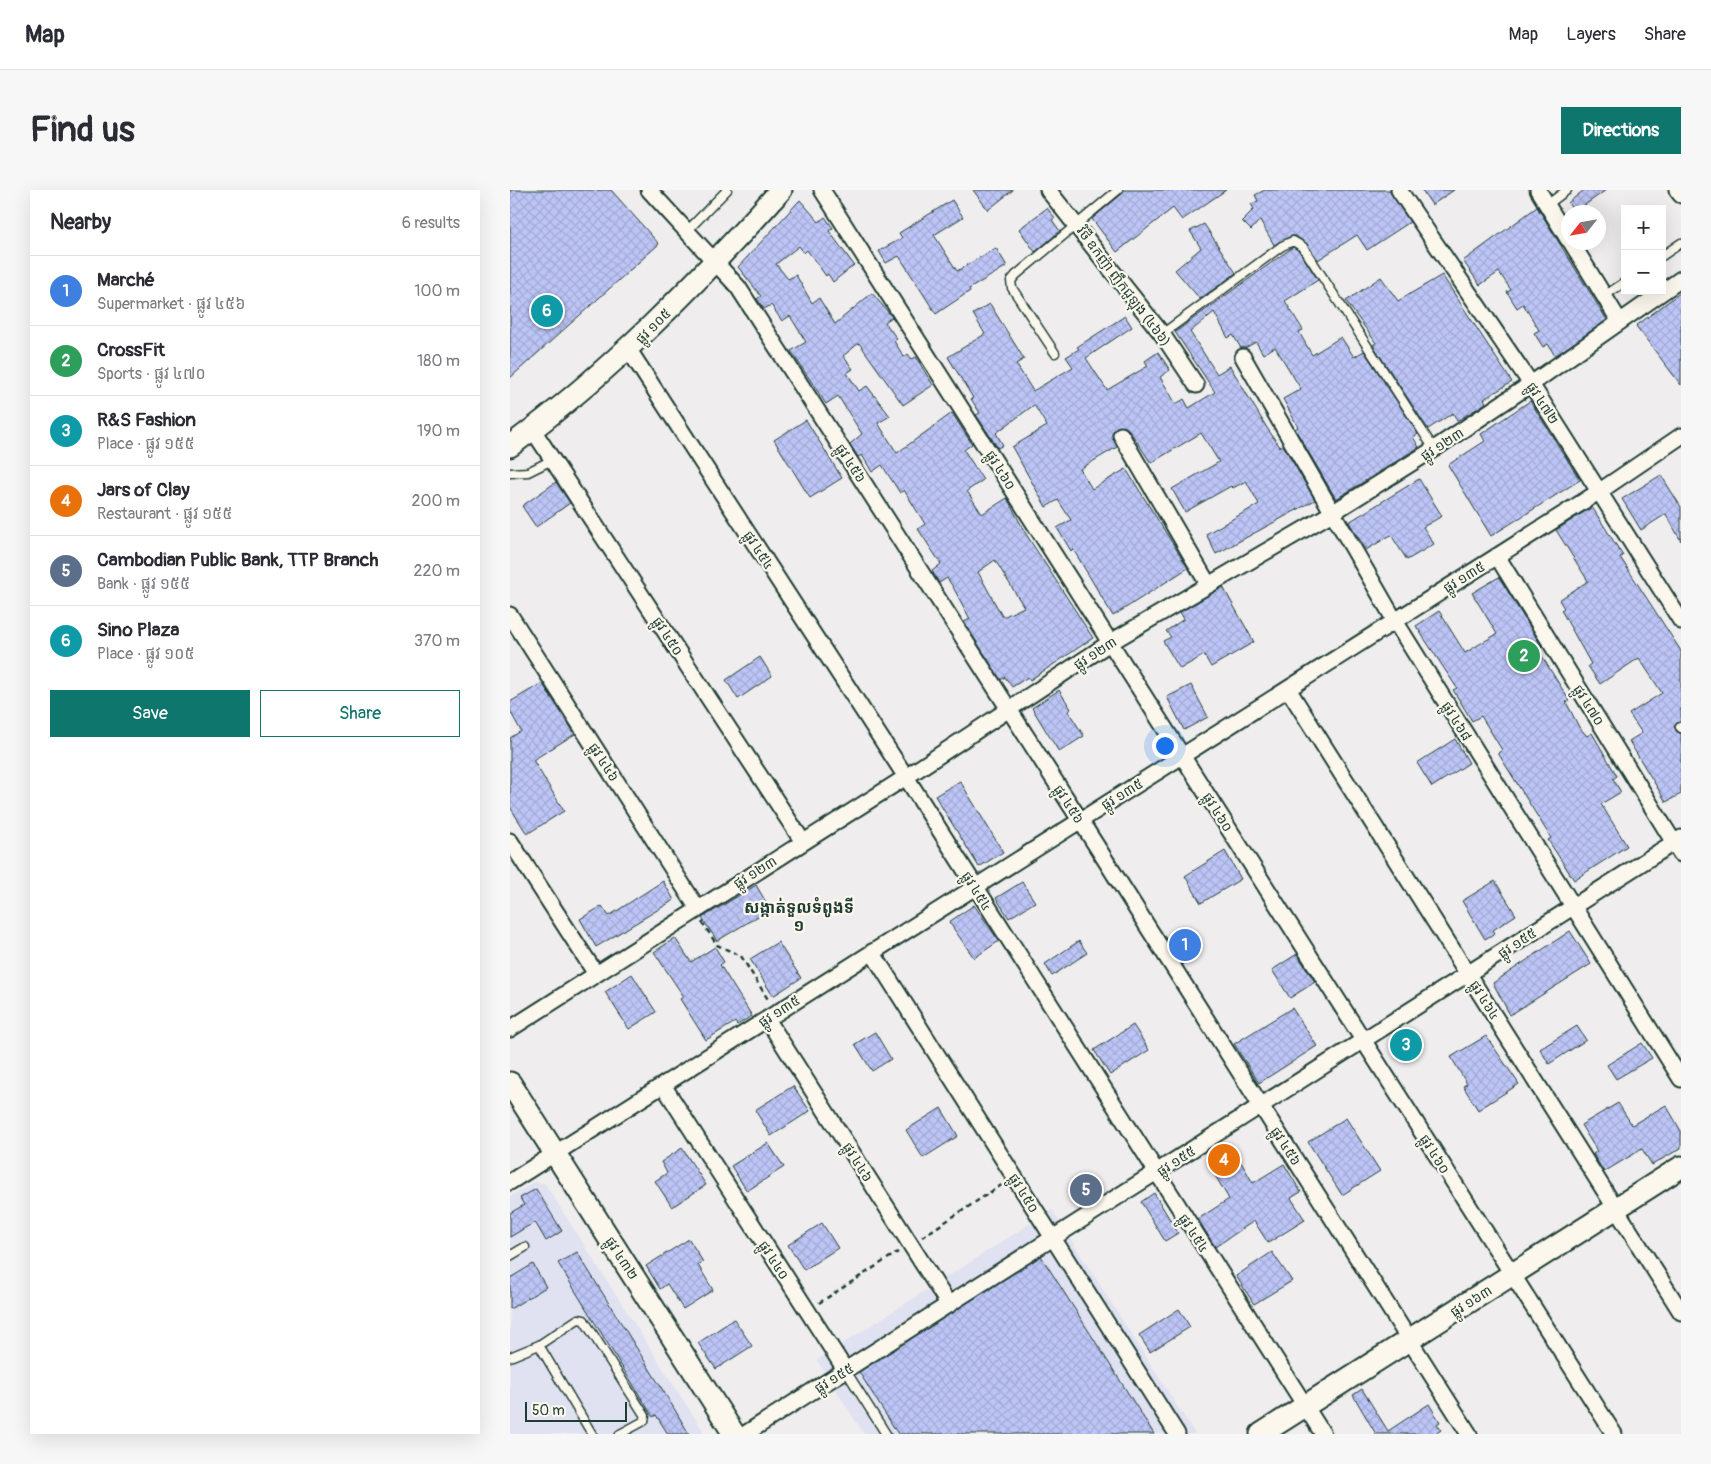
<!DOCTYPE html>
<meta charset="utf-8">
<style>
:root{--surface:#fff;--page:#f7f7f7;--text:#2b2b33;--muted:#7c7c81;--line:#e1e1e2;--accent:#0f766e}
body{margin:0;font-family:Pangolin,"Noto Sans Khmer",sans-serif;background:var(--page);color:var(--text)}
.controls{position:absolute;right:15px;top:15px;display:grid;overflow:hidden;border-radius:0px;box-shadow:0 5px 20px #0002}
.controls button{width:45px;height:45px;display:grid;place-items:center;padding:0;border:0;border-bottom:1px solid var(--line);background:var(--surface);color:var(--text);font:25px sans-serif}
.compass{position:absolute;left:1051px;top:15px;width:45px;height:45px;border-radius:50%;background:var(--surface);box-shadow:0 5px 20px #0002;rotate:239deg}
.scale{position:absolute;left:15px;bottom:12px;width:102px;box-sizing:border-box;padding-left:5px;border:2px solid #1f3d34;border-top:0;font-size:14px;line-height:18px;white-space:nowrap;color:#1f3d34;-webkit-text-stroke:4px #fbf7ec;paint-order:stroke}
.you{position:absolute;left:654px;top:555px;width:18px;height:18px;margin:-12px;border:4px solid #fff;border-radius:50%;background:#1a73e8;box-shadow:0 0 0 8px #1a73e833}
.badge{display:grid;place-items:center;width:32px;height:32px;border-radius:50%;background:var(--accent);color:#fff;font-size:16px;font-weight:700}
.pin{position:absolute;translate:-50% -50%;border:2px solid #fff;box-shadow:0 1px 5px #0006}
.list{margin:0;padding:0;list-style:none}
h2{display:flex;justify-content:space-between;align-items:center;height:65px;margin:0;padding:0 20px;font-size:21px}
h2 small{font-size:16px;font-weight:400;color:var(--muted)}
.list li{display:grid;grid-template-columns:32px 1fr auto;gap:15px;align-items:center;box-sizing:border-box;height:70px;padding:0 20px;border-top:1px solid var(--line)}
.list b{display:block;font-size:19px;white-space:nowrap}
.list p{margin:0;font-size:16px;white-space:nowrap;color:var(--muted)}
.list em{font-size:16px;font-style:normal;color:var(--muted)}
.actions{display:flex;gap:10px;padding:15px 20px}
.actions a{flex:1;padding:11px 0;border:1px solid var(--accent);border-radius:0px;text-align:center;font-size:18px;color:var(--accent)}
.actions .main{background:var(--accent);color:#fff}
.map{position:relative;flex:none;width:1171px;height:1244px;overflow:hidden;border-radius:0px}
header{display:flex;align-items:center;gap:30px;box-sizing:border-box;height:70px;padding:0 25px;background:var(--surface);border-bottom:1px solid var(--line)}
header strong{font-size:24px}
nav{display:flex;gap:28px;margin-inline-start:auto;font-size:18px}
.intro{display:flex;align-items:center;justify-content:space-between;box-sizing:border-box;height:120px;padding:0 30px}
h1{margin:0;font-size:35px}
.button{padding:12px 22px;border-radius:0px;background:var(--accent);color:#fff;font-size:18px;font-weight:700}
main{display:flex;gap:30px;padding:0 30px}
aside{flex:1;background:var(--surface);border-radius:0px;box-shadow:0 5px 20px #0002}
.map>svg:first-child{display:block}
.built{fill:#e0e1f1}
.building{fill:url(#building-cross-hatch);stroke:#1f3d34;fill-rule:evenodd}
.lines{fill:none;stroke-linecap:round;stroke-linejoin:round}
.lane-casing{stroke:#1f3d34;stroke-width:11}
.street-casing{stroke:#1f3d34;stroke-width:19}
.secondary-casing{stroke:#1f3d34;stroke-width:25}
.path{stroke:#1f3d34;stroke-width:2.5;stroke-dasharray:5 4;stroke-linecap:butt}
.lane{stroke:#fbf7ec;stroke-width:8}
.street{stroke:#fbf7ec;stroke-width:15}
.secondary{stroke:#fbf7ec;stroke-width:21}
.labels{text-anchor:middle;stroke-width:4.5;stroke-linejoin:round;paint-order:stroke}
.street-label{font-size:14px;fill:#1f3d34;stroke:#fbf7ec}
.quarter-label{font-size:16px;font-weight:bold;fill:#1f3d34;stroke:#fbf7ec}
</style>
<header>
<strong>Map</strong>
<nav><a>Map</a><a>Layers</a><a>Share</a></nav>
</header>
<div class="intro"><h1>Find us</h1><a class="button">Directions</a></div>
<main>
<aside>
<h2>Nearby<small>6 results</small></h2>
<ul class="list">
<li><span class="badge" style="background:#3f7fe0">1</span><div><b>Marché</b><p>Supermarket · ផ្លូវ ៤៥៦</p></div><em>100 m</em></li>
<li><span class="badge" style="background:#2e9e5b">2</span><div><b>CrossFit</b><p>Sports · ផ្លូវ ៤៧០</p></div><em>180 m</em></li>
<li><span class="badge" style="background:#0f9aa8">3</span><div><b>R&amp;S Fashion</b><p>Place · ផ្លូវ ១៥៥</p></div><em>190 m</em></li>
<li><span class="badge" style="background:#e8710a">4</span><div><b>Jars of Clay</b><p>Restaurant · ផ្លូវ ១៥៥</p></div><em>200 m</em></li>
<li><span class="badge" style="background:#5c6f8a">5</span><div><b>Cambodian Public Bank, TTP Branch</b><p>Bank · ផ្លូវ ១៥៥</p></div><em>220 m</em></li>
<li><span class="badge" style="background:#0f9aa8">6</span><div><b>Sino Plaza</b><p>Place · ផ្លូវ ១០៥</p></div><em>370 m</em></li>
</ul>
<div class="actions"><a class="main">Save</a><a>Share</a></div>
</aside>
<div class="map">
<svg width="1171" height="1244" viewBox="0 0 1171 1244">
<defs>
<pattern id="building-cross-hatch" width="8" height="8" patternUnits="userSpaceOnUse" patternTransform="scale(1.25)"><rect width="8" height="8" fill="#bdc5f7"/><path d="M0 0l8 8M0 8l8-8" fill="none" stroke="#a2aad4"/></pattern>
</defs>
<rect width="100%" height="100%" fill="#efedee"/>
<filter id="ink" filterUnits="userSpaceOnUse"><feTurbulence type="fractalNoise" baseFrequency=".02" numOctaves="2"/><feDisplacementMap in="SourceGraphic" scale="10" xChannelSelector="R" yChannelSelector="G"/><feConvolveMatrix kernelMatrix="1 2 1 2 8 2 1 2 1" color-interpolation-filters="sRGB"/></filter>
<g filter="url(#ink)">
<path class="built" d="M24 992 35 994 193 1241 191 1244H0V1007Z
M542 1020 685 1244H354L307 1170Z"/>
<path class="building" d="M0 0H101L149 54 0 188Z
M463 0H503L478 20Z
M614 0H716L672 30 663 18 607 62 582 29 612 4Z
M755 0H880L900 32 857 60 847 45 808 70 797 54 786 46H781L764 55 750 30 741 40 732 31 744 19 741 14 748 11 745 5Z
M912 0H944L922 15Z
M1074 0H1096L1065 22 1058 13Z
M290 10 309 32 315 27 323 38 319 41 344 75 323 92 318 84 316 86 297 60 294 63 289 56 266 74 278 89 286 85 302 113 309 108 325 134 362 103 382 127 375 132 387 149 384 151 394 167 398 164 402 169 406 167 423 195 393 215 349 153 333 166 343 179 337 183 349 201 357 196 380 226 368 233 387 263 442 223 462 254 454 260 473 290 457 301 472 324 497 308 516 344 583 448 520 490 518 487 502 497 495 487 491 490 454 432 460 429 443 397 437 388 429 393 422 381 431 374 408 339 415 334 394 300 390 303 372 275 362 282 352 265 348 267 340 254 352 244 328 206 316 214 281 161 296 152 280 126 272 131 261 115 254 119 247 109 251 106 228 77ZM485 370 514 417 495 426H492L468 382Z
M442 10 453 27 424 45 447 81 486 58 497 76 459 99 460 101 426 124 389 66 376 73 369 61 392 48 389 43Z
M1027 17 1097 130 1045 166 1038 154 1033 157 1024 143 1029 140 1013 114 1007 118 997 102 1001 100 989 82 970 95 953 71Z
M537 18 545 28 542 30 550 41 525 62 509 39Z
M694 34 726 83 690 109 665 80 691 58 680 41Z
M783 57 789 61 808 90 775 111 793 140 789 142 802 165 831 147 844 167 854 161 908 244 903 247 909 257 826 309 785 239 788 237 773 209 791 199 765 157 753 164 746 152 735 158H731L723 145 718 148 704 122 680 142 707 184 720 176 757 238 770 257 773 255 805 310 706 364 696 344 749 314 736 291 723 298 721 296 675 322 662 299 709 272 691 243 641 273 619 240 615 237H607L602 246 607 257 570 279 582 299 616 279 678 378 603 426 563 359 561 361 547 338 561 330 548 310 536 317 502 257 537 236 524 215 486 243 493 255 488 258 466 225 470 223 461 209 463 208 438 167 475 144 463 124 480 114 514 169 506 174 523 201 563 177 556 167 569 159 567 157 615 126 622 137 576 168 597 200 638 176 635 171 648 162 660 180 650 187 666 214 674 209 679 218 705 202 665 142Z
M932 85 1002 192 974 209 976 213 947 231 943 223 918 239 863 155 866 153 836 111 871 87 888 111Z
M1171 102V195L1126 136Z
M1020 211 1070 290 981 346 938 275 975 251 971 244Z
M296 230 332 288 300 308 264 250Z
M1151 285 1171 317V351L1156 324 1131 340 1112 309Z
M909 289 932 326 913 337 924 354 897 370 881 345 856 360 839 332Z
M46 292 60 313 26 337 12 316Z
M1082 317 1113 366 1110 367 1171 461V532L1164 536 1166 541 1171 544V604L1156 612 1119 551 1132 543 1119 524 1152 503 1129 468 1090 494 1078 476 1081 474 1051 420 1054 418 1049 410 1078 391 1046 340Z
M989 387 1032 457 1028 460 1059 510 1056 512 1069 537 1077 546 1082 543 1107 586 1103 589 1111 602 1091 614 1117 656 1064 690 1038 650 1041 648 988 563 992 560 971 526 962 531 943 500 947 498 906 436 929 421 955 463 968 455 987 444 962 403Z
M713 397 744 452 701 477 694 465 670 479 653 451 661 447 656 441 674 429 670 422Z
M250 467 262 486 228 509 216 490Z
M32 493 65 544 23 570 54 621 17 644 0 617V548L11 541 0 521V512Z
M681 495 698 527 674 540 657 507Z
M549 500 561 519 558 521 574 546 549 562 522 518Z
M945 549 959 573 922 597 907 573Z
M450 591 493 662 469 677 425 606Z
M715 661 731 689 691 713 675 686Z
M153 691 164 710 86 757 70 729 92 716 99 726Z
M985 691 1006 725 983 740 985 743 975 749 952 711Z
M512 692 525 712 499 728 486 708Z
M246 695 260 719 207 751 192 728Z
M464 715 489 751 464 768 439 732Z
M1060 741 1081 774 1000 825 983 793Z
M165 748 181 772 205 757 214 772 210 775 242 826 227 835 225 832 196 850 170 809 174 807 144 762Z
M569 751 577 763 542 786 535 774Z
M268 752 291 788 263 806 240 769Z
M787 764 805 792 780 808 762 780Z
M122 784 146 822 119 839 95 802Z
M782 818 807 856 749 893 724 854Z
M623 835 639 860 600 885 584 860Z
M1067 836 1076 850 1039 874 1030 859Z
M365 842 381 869 362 881 345 854Z
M976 846 1009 894 968 920 953 896 957 894 941 867Z
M1132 853 1142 868 1106 889 1097 875Z
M283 896 300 921 261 946 245 920Z
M1108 913 1122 935 1156 915 1171 941V958L1142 975 1132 959 1094 982 1083 964 1087 961 1071 935Z
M431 918 448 946 413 968 396 940Z
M836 928 870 981 832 1005 798 952Z
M258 953 274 977 237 1001 221 976Z
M721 955 743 993 774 974 791 1002 781 1008 795 1030 758 1053 744 1031 705 1057 688 1029 719 1009 696 970Z
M172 958 196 995 162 1017 145 991 157 983 151 972Z
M26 999 52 1041 36 1051 25 1032 0 1047V1023L14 1015 10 1008Z
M644 1003 668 1043 655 1051 631 1012Z
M312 1033 328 1058 294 1080 278 1055Z
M179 1049 193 1072 188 1075 203 1100 173 1119 157 1094 150 1099 136 1076Z
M67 1062 162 1215 179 1244H158L146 1225 143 1227 48 1073Z
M762 1062 782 1091 744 1114 726 1086Z
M531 1066 644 1244H388L349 1182Z
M23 1074 36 1097 0 1119V1088Z
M669 1119 680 1137 640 1162 629 1145Z
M224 1129 242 1156 206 1179 188 1153Z
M852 1199 878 1241 919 1214 930 1232 927 1234 931 1240 925 1244H866L843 1205Z"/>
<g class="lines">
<defs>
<path id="lane" d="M1037 15 1057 0
M177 41 217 0
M1152 66 1171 53
M1094 106 1115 92
M652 144 772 56 783 51 793 57 924 259
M545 163 502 98 501 91 506 85 608 0
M0 283 18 282 42 270
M1170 537 1171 538
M0 1066 15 1057
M29 1155 82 1244
M0 1167 29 1155 68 1129 74 1130 135 1226 134 1231 110 1244
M336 1181 376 1244"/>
<path id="street" d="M139 0 228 97 570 630 959 1244
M312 0 1104 1244
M538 0 652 144 686 195
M889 0 1021 194 1171 431
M1028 0 1058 49
M1167 0 1171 5
M1061 52 1110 132
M119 160 396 587 813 1244
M733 167 885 431 1171 889
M23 240 293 652
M611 245 698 394
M987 366 1171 664
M0 425 188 719
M778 499 1171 1122
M0 651 86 784
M362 762 667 1244
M257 829 439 1115
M0 839 396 587 601 452 822 323 924 259 1021 194 1171 89
M153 895 336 1181
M0 992 1090 301 1171 246
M235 1244 1171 648"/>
<path id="secondary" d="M0 256C101 182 187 93 271 0
M0 893 224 1244
M751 1244 1171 977"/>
</defs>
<use href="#lane" class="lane-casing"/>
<use href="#street" class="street-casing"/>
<use href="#secondary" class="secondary-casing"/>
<path class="path" d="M192 732 207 755 231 766 259 811
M412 1047 493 994
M309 1113 388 1062"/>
<use href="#lane" class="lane"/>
<use href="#street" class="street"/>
<use href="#secondary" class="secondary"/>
</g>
</g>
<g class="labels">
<g class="street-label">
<text transform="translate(614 96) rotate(53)" y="5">វិថី ឧកញ៉ា ញឹកជូឡុង (៤៦៦)</text>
<text transform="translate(143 136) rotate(-45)" y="5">ផ្លូវ ១០៥</text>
<text transform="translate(1033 213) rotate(57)" y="5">ផ្លូវ ៤៧២</text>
<text transform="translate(932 254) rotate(-33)" y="5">ផ្លូវ ១២៣</text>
<text transform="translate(341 273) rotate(57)" y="5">ផ្លូវ ៤៥៦</text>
<text transform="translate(491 280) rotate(58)" y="5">ផ្លូវ ៤៦០</text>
<text transform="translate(249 360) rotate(57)" y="5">ផ្លូវ ៤៥៤</text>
<text transform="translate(954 387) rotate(-32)" y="5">ផ្លូវ ១៣៥</text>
<text transform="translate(158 446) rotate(57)" y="5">ផ្លូវ ៤៥០</text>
<text transform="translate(585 463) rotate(-33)" y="5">ផ្លូវ ១២៣</text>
<text transform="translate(1079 515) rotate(58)" y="5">ផ្លូវ ៤៧០</text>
<text transform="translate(947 531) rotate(58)" y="5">ផ្លូវ ៤៦៨</text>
<text transform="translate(94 572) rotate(57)" y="5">ផ្លូវ ៤៤៦</text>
<text transform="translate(612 604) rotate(-32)" y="5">ផ្លូវ ១៣៥</text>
<text transform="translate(559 614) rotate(57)" y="5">ផ្លូវ ៤៥៦</text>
<text transform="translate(708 622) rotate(58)" y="5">ផ្លូវ ៤៦០</text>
<text transform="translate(245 682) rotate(-32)" y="5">ផ្លូវ ១២៣</text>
<text transform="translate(467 701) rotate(58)" y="5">ផ្លូវ ៤៥៤</text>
<text transform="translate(1007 753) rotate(-33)" y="5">ផ្លូវ ១៥៥</text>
<text transform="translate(975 810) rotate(58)" y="5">ផ្លូវ ៤៦៤</text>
<text transform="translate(269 821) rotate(-33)" y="5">ផ្លូវ ១៣៥</text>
<text transform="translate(776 956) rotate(57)" y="5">ផ្លូវ ៤៥៦</text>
<text transform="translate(925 964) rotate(58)" y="5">ផ្លូវ ៤៦០</text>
<text transform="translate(666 971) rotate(-33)" y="5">ផ្លូវ ១៥៥</text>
<text transform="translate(348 972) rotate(58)" y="5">ផ្លូវ ៤៤៦</text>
<text transform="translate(514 1003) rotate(58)" y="5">ផ្លូវ ៤៥០</text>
<text transform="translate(684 1043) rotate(57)" y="5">ផ្លូវ ៤៥៤</text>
<text transform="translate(112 1068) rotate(57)" y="5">ផ្លូវ ៤៣២</text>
<text transform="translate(264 1070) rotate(57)" y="5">ផ្លូវ ៤៤០</text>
<text transform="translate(961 1111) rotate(-32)" y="5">ផ្លូវ ១៦៣</text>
<text transform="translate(324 1188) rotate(-32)" y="5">ផ្លូវ ១៥៥</text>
</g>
<g class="quarter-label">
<text x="289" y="723">សង្កាត់ទួលទំពូងទី<tspan x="289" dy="18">១</tspan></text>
</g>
</g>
</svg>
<div class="controls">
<button>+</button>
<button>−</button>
</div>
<svg class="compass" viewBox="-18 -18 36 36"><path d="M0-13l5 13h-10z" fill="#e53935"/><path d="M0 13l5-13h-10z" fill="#7c7c81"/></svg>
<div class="scale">50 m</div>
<div class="you"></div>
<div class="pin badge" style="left:675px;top:755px;background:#3f7fe0">1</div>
<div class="pin badge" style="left:1014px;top:466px;background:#2e9e5b">2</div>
<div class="pin badge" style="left:896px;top:855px;background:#0f9aa8">3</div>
<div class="pin badge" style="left:714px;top:970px;background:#e8710a">4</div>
<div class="pin badge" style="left:576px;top:1000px;background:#5c6f8a">5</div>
<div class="pin badge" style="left:37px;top:121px;background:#0f9aa8">6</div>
</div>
</main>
